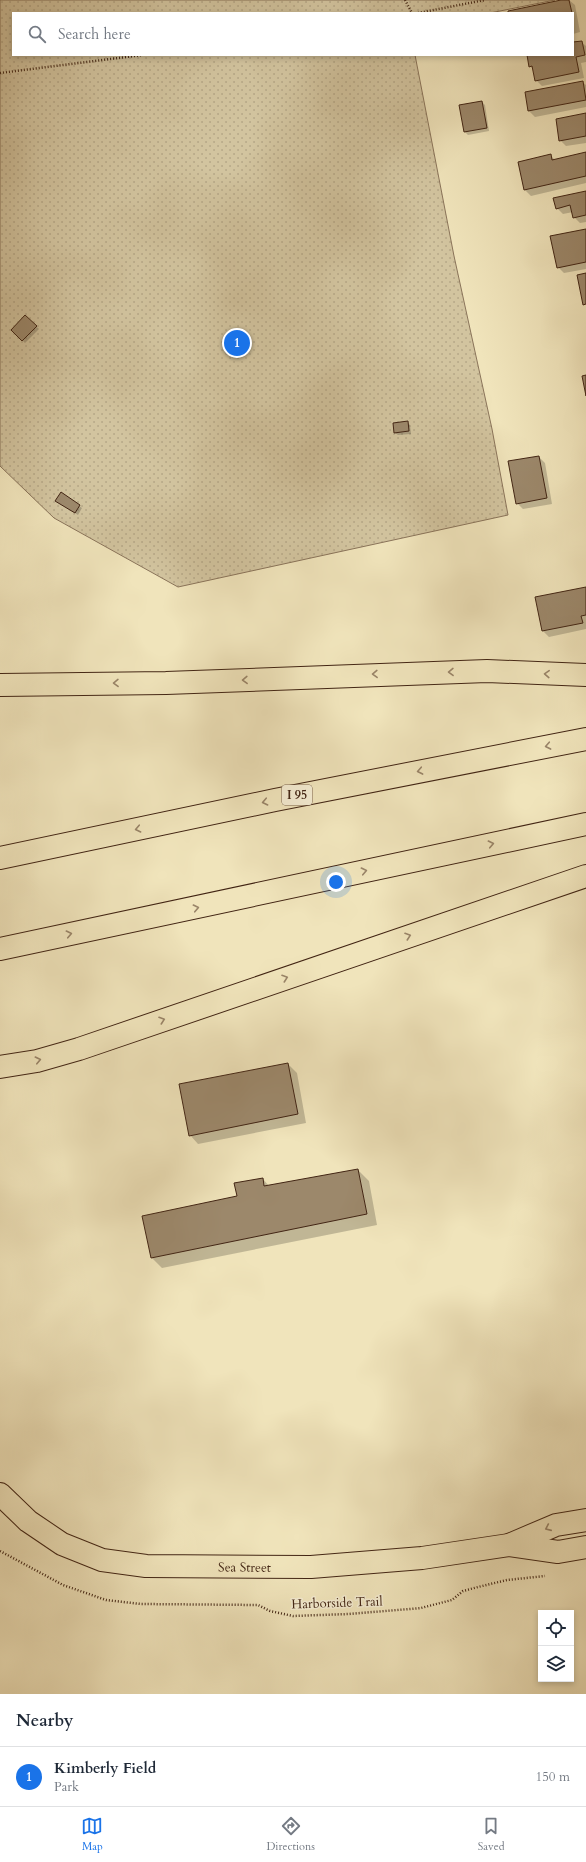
<!DOCTYPE html>
<style>
:root{--surface:#fff;--page:#f2f2f3;--text:#1f2937;--muted:#747a83;--line:#e0e1e3;--accent:#1a73e8}
body{margin:0;font-family:Cardo,serif;background:var(--page);color:var(--text)}
.controls{position:absolute;right:12px;bottom:12px;display:grid;overflow:hidden;border-radius:0px;box-shadow:0 2px 6px #0003}
.controls button{width:36px;height:36px;display:grid;place-items:center;padding:0;border:0;border-bottom:1px solid var(--line);background:var(--surface);color:var(--text);font:20px sans-serif}
.you{position:absolute;left:336px;top:882px;width:14px;height:14px;margin:-10px;border:3px solid #fff;border-radius:50%;background:#1a73e8;box-shadow:0 0 0 6px #1a73e833}
.badge{display:grid;place-items:center;width:26px;height:26px;border-radius:50%;background:var(--accent);color:#fff;font-size:13px;font-weight:700}
.pin{position:absolute;translate:-50% -50%;border:2px solid #fff;box-shadow:0 1px 4px #0006}
.list{margin:0;padding:0;list-style:none}
h2{display:flex;justify-content:space-between;align-items:center;height:52px;margin:0;padding:0 16px;font-size:17px}
h2 small{font-size:13px;font-weight:400;color:var(--muted)}
.list li{display:grid;grid-template-columns:26px 1fr auto;gap:12px;align-items:center;box-sizing:border-box;height:60px;padding:0 16px;border-top:1px solid var(--line)}
.list b{display:block;font-size:15px;white-space:nowrap}
.list p{margin:0;font-size:13px;white-space:nowrap;color:var(--muted)}
.list em{font-size:13px;font-style:normal;color:var(--muted)}
.icon{flex:none;width:22px;height:22px;fill:none;stroke:currentColor;stroke-width:2;stroke-linecap:round;stroke-linejoin:round}
.map{position:relative;flex:none;width:586px;height:1694px;overflow:hidden}
.search{position:absolute;background:var(--surface);box-shadow:0 2px 6px #0003;left:12px;right:12px;top:12px;height:44px;display:flex;align-items:center;gap:10px;box-sizing:border-box;padding:0 14px;border-radius:0px;color:var(--muted);font-size:15px}
.sheet{height:112px;background:var(--surface)}
nav{display:flex;justify-content:space-around;align-items:center;box-sizing:border-box;height:56px;border-top:1px solid var(--line);background:var(--surface);font-size:11px;color:var(--muted)}
nav a{display:grid;justify-items:center;gap:2px}
nav .on{color:var(--accent)}
.map>svg:first-child{display:block}
.park{fill:url(#park-dots);stroke:#8a745a}
.shadow{fill:#0003}
.building{fill:#9c886b;stroke:#422514}
.lines{fill:none;stroke-linecap:round;stroke-linejoin:round}
.major-casing{stroke:#422514;stroke-width:24}
.highway-casing{stroke:#422514;stroke-width:24}
.path{stroke:#422514;stroke-width:2.5;stroke-dasharray:1 2;stroke-linecap:butt}
.major{stroke:#f0e4bb;stroke-width:22}
.highway{stroke:#f0e4bb;stroke-width:22}
.oneway{stroke:#998468}
.labels{text-anchor:middle;stroke-width:3;stroke-linejoin:round;paint-order:stroke}
.shield{fill:#f5edd3;stroke:#78614d;stroke-width:1}
.shield-label{font-size:12px;font-weight:bold;fill:#422514}
.street-label{font-size:13px;fill:#422514;stroke:#f5edd3}
</style>
<div class="map">
<svg width="586" height="1694" viewBox="0 0 586 1694">
<defs>
<pattern id="park-dots" width="8" height="8" patternUnits="userSpaceOnUse"><rect width="8" height="8" fill="#d2c49f"/><path d="M2 2h.1M6 6h.1" fill="none" stroke="#b6a888" stroke-width="1.8" stroke-linecap="round"/></pattern>
</defs>
<rect width="100%" height="100%" fill="#f0e4bb"/>
<filter id="stains"><feTurbulence type="fractalNoise" baseFrequency=".005" numOctaves="4"/><feColorMatrix values="0 0 0 0 .2 0 0 0 0 .09 0 0 0 0 .02 0 0 0 .5 -.17"/></filter>
<radialGradient id="worn" r=".72"><stop offset=".6" stop-color="#630" stop-opacity="0"/><stop offset="1" stop-color="#630" stop-opacity=".3"/></radialGradient>
<path class="park" d="M0 0H555L490 13H13V55H415L454 256 492 429 508 515 178 587 54 518 0 466Z"/>
<path class="shadow" d="M566 0H569L575 5 580 32 573 34V13H509Z
M581 42 586 46V62L581 63 584 78 542 86 536 80 534 70 530 66 528 55H573V43Z
M582 82 586 85V107L535 117 529 111 526 93Z
M482 102 485 105 489 131 468 135 465 132Z
M586 114V143L566 146 560 140Z
M586 153V183L531 196 525 190 520 162 550 155 555 160Z
M586 192V222L580 223 574 217 573 212 563 214 557 208Z
M586 230V269L564 273 558 267Z
M25 316 39 329 25 343 12 330Z
M407 422 410 425 411 434 398 435 395 433Z
M539 457 545 463 552 504 523 509 517 503Z
M59 503 79 506 82 508 78 515Z
M586 588V629L549 637 543 631 537 598Z
M288 1064 297 1073 306 1123 198 1144 190 1135Z
M358 1170 369 1181 377 1225 162 1268 151 1257 263 1179 269 1186Z"/>
<path class="building" d="M561 0H569L572 13H508V11Z
M582 41 585 55 576 57 579 72 535 81 532 66 529 67 527 55H573V42Z
M583 81 586 100 528 111 525 92Z
M482 101 487 128 464 132 459 105Z
M586 113V136L559 141 556 119Z
M586 152V176L524 190 518 162 551 154 552 160Z
M586 191V215L573 218 570 205 556 209 553 198Z
M586 229V262L557 268 550 236Z
M586 273V304L583 305 577 275Z
M25 315 37 326 22 341 11 330Z
M586 375V396L582 376Z
M408 421 409 431 394 433 393 423Z
M539 456 547 498 516 504 508 461Z
M61 492 80 505 75 513 55 501Z
M586 587V615L581 616 583 623 542 631 535 597Z
M288 1063 298 1114 189 1136 179 1084Z
M358 1169 367 1214 151 1258 142 1216 237 1196 234 1183 263 1178 264 1186Z"/>
<g class="lines">
<defs>
<g id="major">
<path id="s1" d="M0 1494 28 1521 62 1544 102 1560 146 1566 311 1567 422 1558 509 1545 558 1552 586 1547"/>
<path d="M509 1545 556 1525 586 1520"/>
</g>
<path id="highway" d="M0 685 166 683 487 671 586 675
M0 858 275 800 586 739
M0 949 586 824
M0 1067 37 1061 79 1049 586 876"/>
</defs>
<use href="#major" class="major-casing"/>
<use href="#highway" class="highway-casing"/>
<path class="path" d="M405 0 412 13
M418 13 485 0
M0 73 142 55
M0 1551 63 1585 106 1600 141 1604 258 1605 270 1611 293 1616 349 1614 421 1608 452 1600 463 1591 478 1587 507 1580 545 1576"/>
<use href="#major" class="major"/>
<use href="#highway" class="highway"/>
</g>
<defs><path id="oneway-chevron" d="M-2-3.5L2.5 0L-2 3.5" fill="none" stroke-width="1.6" stroke-linecap="round" stroke-linejoin="round"/></defs>
<g class="oneway">
<use href="#oneway-chevron" transform="translate(451 672) rotate(179)"/>
<use href="#oneway-chevron" transform="translate(375 674) rotate(178)"/>
<use href="#oneway-chevron" transform="translate(547 674) rotate(-177)"/>
<use href="#oneway-chevron" transform="translate(245 680) rotate(178)"/>
<use href="#oneway-chevron" transform="translate(116 683) rotate(179)"/>
<use href="#oneway-chevron" transform="translate(548 746) rotate(169)"/>
<use href="#oneway-chevron" transform="translate(420 771) rotate(169)"/>
<use href="#oneway-chevron" transform="translate(265 802) rotate(168)"/>
<use href="#oneway-chevron" transform="translate(138 829) rotate(168)"/>
<use href="#oneway-chevron" transform="translate(491 844) rotate(-12)"/>
<use href="#oneway-chevron" transform="translate(364 871) rotate(-12)"/>
<use href="#oneway-chevron" transform="translate(196 908) rotate(-12)"/>
<use href="#oneway-chevron" transform="translate(69 934) rotate(-12)"/>
<use href="#oneway-chevron" transform="translate(408 936) rotate(-19)"/>
<use href="#oneway-chevron" transform="translate(285 978) rotate(-19)"/>
<use href="#oneway-chevron" transform="translate(162 1020) rotate(-19)"/>
<use href="#oneway-chevron" transform="translate(38 1060) rotate(-13)"/>
<use href="#oneway-chevron" transform="translate(548 1528) rotate(156)"/>
</g>
<g class="labels">
<rect class="shield" x="282" y="785" width="30" height="20" rx="3"/>
<g class="shield-label">
<text x="297" y="799">I 95</text>
</g>
<g class="street-label">
<text dy="5" stroke="none"><textPath href="#s1" startOffset="266">Sea Street</textPath></text>
<text transform="translate(337 1602) rotate(-2)" y="5">Harborside Trail</text>
</g>
</g>
<rect width="100%" height="100%" filter="url(#stains)"/>
<rect width="100%" height="100%" fill="url(#worn)"/>
</svg>
<div class="controls">
<button><svg class="icon" aria-label="locate" viewBox="0 0 24 24"><circle cx="12" cy="12" r="6"/><path d="M12 2v4M12 18v4M2 12h4M18 12h4"/></svg></button>
<button><svg class="icon" aria-label="layers" viewBox="0 0 24 24"><path d="M12 4l9 5-9 5-9-5zM3 14l9 5 9-5"/></svg></button>
</div>
<div class="you"></div>
<div class="pin badge" style="left:237px;top:343px">1</div>
<div class="search"><svg class="icon" aria-label="search" viewBox="0 0 24 24"><circle cx="10" cy="10" r="6"/><path d="M15 15l6 6"/></svg>Search here</div>
</div>
<section class="sheet">
<h2>Nearby<small></small></h2>
<ul class="list">
<li><span class="badge">1</span><div><b>Kimberly Field</b><p>Park</p></div><em>150 m</em></li>
</ul>
</section>
<nav>
<a class="on"><svg class="icon" aria-label="map" viewBox="0 0 24 24"><path d="M3 6l6-2 6 2 6-2v14l-6 2-6-2-6 2zM9 4v14M15 6v14"/></svg>Map</a>
<a><svg class="icon" aria-label="directions" viewBox="0 0 24 24"><path d="M12 3l9 9-9 9-9-9zM9 14v-3h6M13 9l2 2-2 2"/></svg>Directions</a>
<a><svg class="icon" aria-label="saved" viewBox="0 0 24 24"><path d="M7 4h10v16l-5-4-5 4z"/></svg>Saved</a>
</nav>
